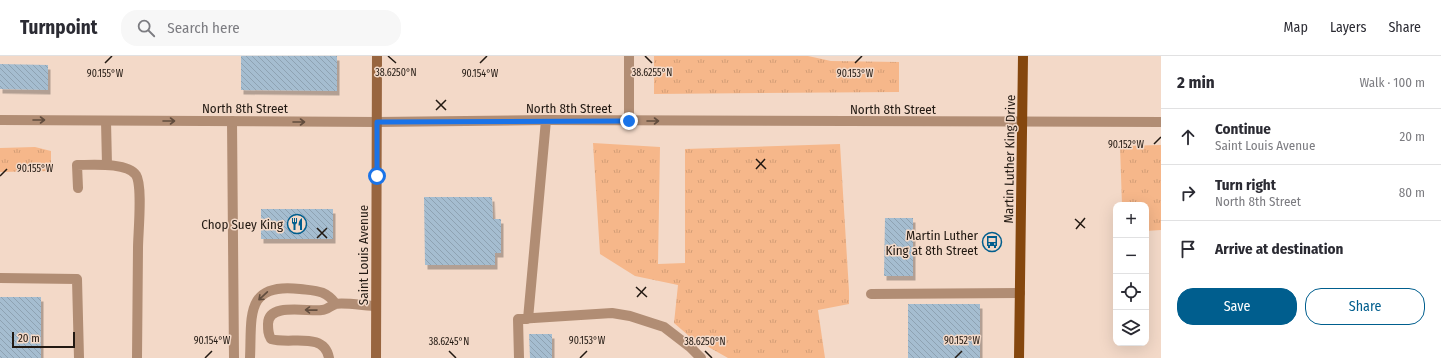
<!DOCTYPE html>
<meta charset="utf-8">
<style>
:root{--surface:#fff;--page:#f7f7f7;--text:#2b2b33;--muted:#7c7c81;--line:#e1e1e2;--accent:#005e8e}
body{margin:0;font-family:"Fira Sans Condensed",sans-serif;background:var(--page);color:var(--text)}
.controls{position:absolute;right:12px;bottom:12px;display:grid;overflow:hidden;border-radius:8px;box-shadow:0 4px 16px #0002}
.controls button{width:36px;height:36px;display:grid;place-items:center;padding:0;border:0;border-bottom:1px solid var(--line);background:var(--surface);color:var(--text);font:20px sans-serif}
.scale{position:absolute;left:12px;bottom:10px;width:63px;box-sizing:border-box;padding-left:4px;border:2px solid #221912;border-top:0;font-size:11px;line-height:14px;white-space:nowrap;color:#221912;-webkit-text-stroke:3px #f3d9c8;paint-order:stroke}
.stop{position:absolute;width:12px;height:12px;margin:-9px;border:3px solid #1a73e8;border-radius:50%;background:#fff}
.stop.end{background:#1a73e8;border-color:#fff;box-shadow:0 1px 4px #0008}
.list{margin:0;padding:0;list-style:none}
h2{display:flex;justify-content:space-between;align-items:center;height:52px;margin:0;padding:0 16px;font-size:17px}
h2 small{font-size:13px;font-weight:400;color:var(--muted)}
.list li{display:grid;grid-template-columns:26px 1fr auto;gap:12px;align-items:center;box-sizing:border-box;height:56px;padding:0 16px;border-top:1px solid var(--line)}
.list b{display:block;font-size:15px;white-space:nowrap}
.list p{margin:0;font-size:13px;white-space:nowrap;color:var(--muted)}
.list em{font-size:13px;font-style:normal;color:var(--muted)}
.actions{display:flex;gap:8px;padding:12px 16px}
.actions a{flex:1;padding:9px 0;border:1px solid var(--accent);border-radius:16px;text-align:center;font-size:14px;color:var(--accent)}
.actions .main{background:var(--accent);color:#fff}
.icon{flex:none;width:22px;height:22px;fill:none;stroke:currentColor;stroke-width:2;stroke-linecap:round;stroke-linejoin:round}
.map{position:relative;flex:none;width:1161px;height:302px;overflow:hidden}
header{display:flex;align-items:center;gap:24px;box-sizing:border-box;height:56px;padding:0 20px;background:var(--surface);border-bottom:1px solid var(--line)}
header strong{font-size:19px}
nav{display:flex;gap:22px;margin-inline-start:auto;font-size:14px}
.search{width:280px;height:36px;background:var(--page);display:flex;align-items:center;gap:10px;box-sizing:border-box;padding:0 14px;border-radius:16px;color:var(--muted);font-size:15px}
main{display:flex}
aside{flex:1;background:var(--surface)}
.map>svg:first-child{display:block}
.grass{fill:url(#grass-tufts)}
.building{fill:url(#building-back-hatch);filter:url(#shadow)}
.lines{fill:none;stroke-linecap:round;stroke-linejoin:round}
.lane{stroke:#b18d74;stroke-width:10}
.street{stroke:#b18d74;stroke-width:10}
.secondary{stroke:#98653f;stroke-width:10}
.primary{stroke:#85470e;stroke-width:10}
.oneway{stroke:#624d3e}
.route{stroke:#1a73e8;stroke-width:5}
.ticks{fill:none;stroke:#221912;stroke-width:1.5}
.labels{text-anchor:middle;stroke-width:3;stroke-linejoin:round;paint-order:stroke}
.street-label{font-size:13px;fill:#221912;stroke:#f3d9c8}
.poi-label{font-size:13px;fill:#221912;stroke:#f3d9c8;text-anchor:end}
.ticks-label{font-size:10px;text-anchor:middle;fill:#221912;stroke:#f3d9c8;stroke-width:3;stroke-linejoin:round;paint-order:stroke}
</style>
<header>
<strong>Turnpoint</strong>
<div class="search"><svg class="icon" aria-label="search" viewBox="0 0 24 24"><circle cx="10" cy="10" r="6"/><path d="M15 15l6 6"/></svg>Search here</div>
<nav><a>Map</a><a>Layers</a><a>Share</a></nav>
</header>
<main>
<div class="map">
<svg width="1161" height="302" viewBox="0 0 1161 302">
<defs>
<pattern id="grass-tufts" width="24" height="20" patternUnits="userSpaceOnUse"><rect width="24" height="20" fill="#f6b78a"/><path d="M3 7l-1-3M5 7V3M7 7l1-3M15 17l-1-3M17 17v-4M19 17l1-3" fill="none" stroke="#d39d76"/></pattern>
<pattern id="building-back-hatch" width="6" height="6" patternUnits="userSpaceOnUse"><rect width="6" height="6" fill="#a5bdd0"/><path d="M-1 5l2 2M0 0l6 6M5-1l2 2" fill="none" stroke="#8ea2b2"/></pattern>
<filter id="shadow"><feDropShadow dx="2.5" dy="4.5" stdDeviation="0" flood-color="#0004"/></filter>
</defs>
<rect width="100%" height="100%" fill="#f3d9c8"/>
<path class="grass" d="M654 0H808L831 5 899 6V36L654 38Z
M593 87 660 91 658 208 685 207V93L840 88 849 235V248L818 254 825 302H728L689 280 674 267 678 229 635 220 600 198Z
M1161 89V174L1146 175V149H1122L1120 90Z
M35 91 51 95V115L0 116V92Z"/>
<path class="building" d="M241 0H337V35L241 34Z
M0 8 48 9V34L0 33Z
M424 141H492L493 163H501V197H495V209H425Z
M261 153H333V183H261Z
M885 162H913V220H884Z
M0 241H41V302H0Z
M908 248H980V302H908Z
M529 278H552V302H530Z"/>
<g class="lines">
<path class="lane" d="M106 65 107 109
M232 65 234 302
M629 65V0
M78 132 77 109C92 109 127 106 136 119 143 130 138 177 138 192 138 229 137 265 137 302
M0 222 77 223 79 302
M871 238 1020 237
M528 263 546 64
M250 302C252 261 244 226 300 233 317 235 325 234 336 248
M329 302C324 275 290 289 271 283 268 278 268 274 268 268 268 246 308 256 322 254 327 254 331 249 336 248 342 246 368 250 376 250
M519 302 518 263 612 257 630 260 664 271 690 291 701 302"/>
<path class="street" d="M0 64 377 66 546 64 1161 66"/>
<path class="secondary" d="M376 302 377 0"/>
<path class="primary" d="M1019 302 1023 0"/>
</g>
<defs><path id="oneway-shaft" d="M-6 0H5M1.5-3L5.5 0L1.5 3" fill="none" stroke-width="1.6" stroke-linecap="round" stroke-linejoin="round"/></defs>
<g class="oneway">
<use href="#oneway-shaft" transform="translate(39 64)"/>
<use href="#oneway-shaft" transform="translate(169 65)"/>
<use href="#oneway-shaft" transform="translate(653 65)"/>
<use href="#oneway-shaft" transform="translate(299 66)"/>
<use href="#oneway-shaft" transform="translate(263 240) rotate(137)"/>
<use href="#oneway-shaft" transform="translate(311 254) rotate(-179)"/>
</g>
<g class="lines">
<path class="route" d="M377 120V66L629 65"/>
</g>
<path class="ticks" d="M388 0 396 7M645 0 652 7M105 7 112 0M480 7 487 0M855 7 862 0M436 44 446 54M436 54 446 44M1154 88 1161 81M756 103 766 113M756 113 765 103M0 120 7 113M1075 163 1085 172M317 172 327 182M1076 173 1085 162M317 182 327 172M636 231 647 241M637 241 646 231M449 295 456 302M705 295 712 302M205 302 212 295M580 302 587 295M955 302 962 295"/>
<defs>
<symbol id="restaurant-ring" viewBox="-11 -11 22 22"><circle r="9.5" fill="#f3d9c8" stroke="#005e8e" stroke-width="1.5"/><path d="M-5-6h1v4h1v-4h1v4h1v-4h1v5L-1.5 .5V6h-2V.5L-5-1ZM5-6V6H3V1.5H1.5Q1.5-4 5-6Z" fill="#005e8e"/></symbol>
<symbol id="bus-ring" viewBox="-11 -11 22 22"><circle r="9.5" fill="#f3d9c8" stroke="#005e8e" stroke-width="1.5"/><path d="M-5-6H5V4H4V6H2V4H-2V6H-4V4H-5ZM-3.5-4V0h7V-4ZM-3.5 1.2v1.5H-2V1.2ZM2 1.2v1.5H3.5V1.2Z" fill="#005e8e"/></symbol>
</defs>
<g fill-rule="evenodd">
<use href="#restaurant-ring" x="286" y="157" width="22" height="22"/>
<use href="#bus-ring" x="981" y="175" width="22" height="22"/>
</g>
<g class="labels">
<g class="street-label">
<text x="245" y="57">North 8th Street</text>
<text x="569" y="57">North 8th Street</text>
<text x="893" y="58">North 8th Street</text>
<text transform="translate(1009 103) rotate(-89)" y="5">Martin Luther King Drive</text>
<text transform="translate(363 199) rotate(-90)" y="5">Saint Louis Avenue</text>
</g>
<g class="poi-label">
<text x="283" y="173">Chop Suey King</text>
<text x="978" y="184">Martin Luther<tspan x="978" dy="15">King at 8th Street</tspan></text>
</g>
</g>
<g class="ticks-label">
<text x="396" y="20">38.6250°N</text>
<text x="652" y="20">38.6255°N</text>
<text x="480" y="21">90.154°W</text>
<text x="855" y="21">90.153°W</text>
<text x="105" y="21">90.155°W</text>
<text x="1126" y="92">90.152°W</text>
<text x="35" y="116">90.155°W</text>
<text x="212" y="288">90.154°W</text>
<text x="587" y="288">90.153°W</text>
<text x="962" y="288">90.152°W</text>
<text x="449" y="289">38.6245°N</text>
<text x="705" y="289">38.6250°N</text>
</g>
</svg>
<div class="controls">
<button>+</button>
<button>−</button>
<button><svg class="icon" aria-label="locate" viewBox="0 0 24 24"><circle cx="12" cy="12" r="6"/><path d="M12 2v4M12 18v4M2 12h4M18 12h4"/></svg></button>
<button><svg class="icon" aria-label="layers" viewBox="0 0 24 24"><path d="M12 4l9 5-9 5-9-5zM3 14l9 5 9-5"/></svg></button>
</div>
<div class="scale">20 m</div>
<div class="stop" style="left:377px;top:120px"></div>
<div class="stop end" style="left:629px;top:65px"></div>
</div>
<aside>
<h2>2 min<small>Walk · 100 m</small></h2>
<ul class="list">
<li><svg class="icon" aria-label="ahead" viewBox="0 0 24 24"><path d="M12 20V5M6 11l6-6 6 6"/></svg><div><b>Continue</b><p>Saint Louis Avenue</p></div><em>20 m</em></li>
<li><svg class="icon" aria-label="right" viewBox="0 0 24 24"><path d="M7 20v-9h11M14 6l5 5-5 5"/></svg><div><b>Turn right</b><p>North 8th Street</p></div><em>80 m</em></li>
<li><svg class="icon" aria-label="arrive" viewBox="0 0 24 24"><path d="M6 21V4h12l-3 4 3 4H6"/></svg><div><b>Arrive at destination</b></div></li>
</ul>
<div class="actions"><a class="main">Save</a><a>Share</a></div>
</aside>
</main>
